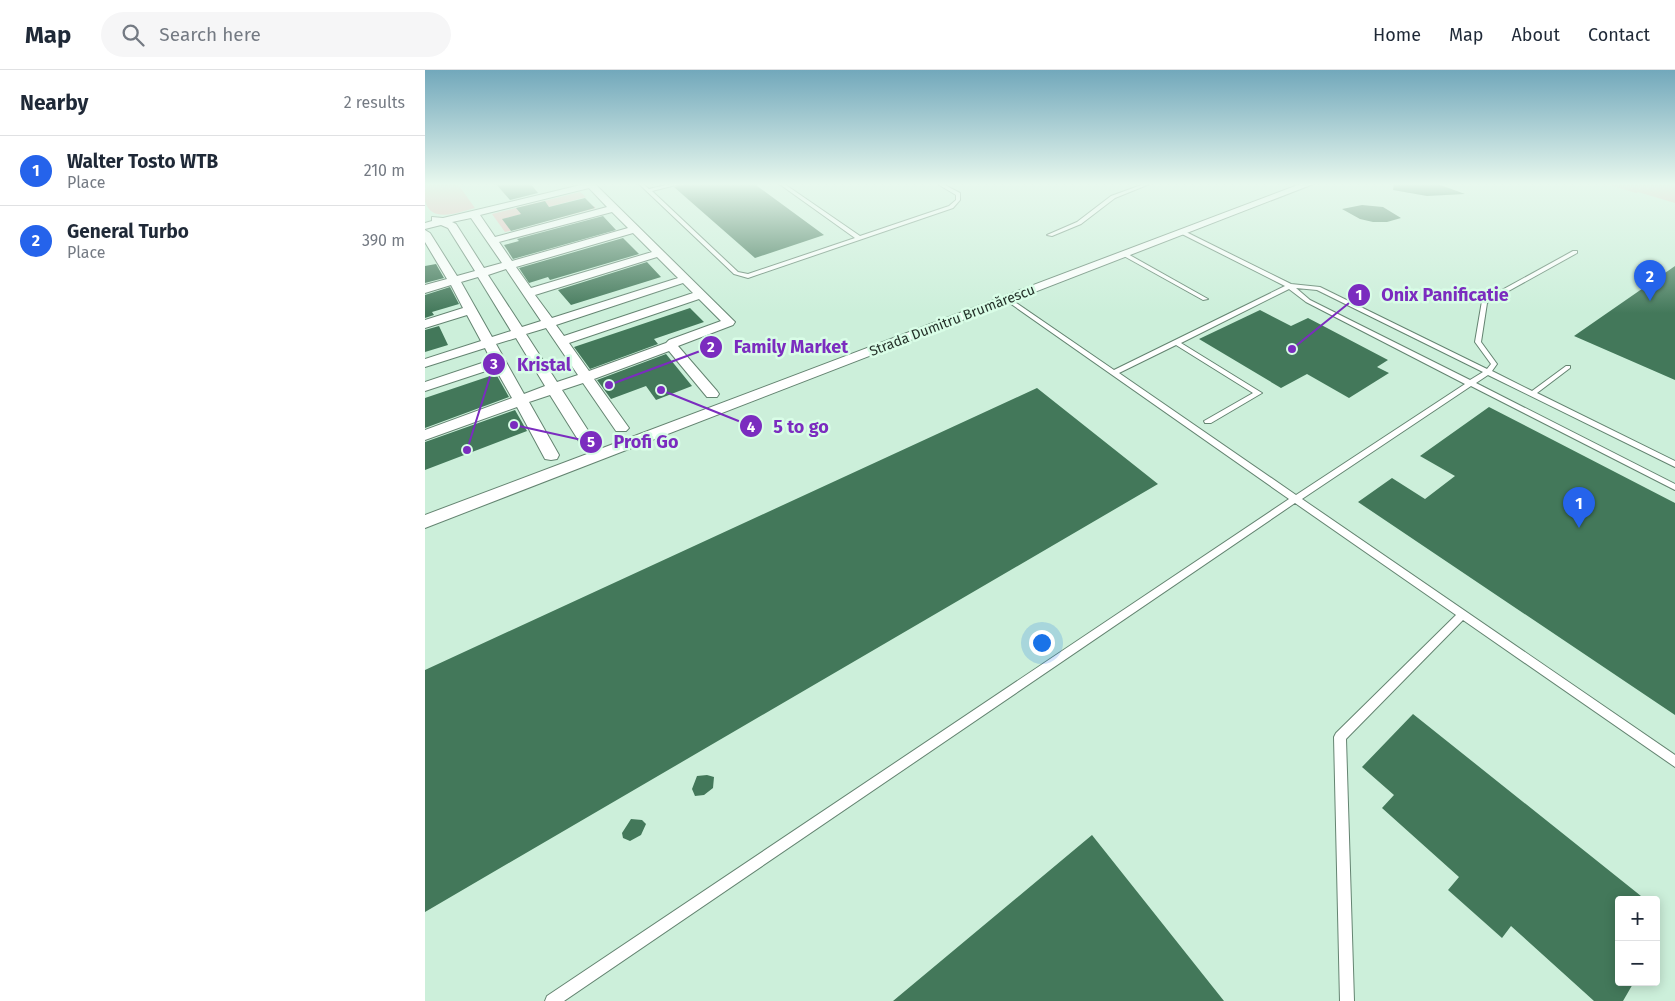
<!DOCTYPE html>
<meta charset="utf-8">
<style>
:root{--surface:#fff;--page:#f6f6f7;--text:#1f2937;--muted:#747a83;--line:#e0e1e3;--accent:#2563eb}
body{margin:0;font-family:"Fira Sans",sans-serif;background:var(--page);color:var(--text)}
.controls{position:absolute;right:15px;bottom:15px;display:grid;overflow:hidden;border-radius:5px;box-shadow:0 2px 12px #0003}
.controls button{width:45px;height:45px;display:grid;place-items:center;padding:0;border:0;border-bottom:1px solid var(--line);background:var(--surface);color:var(--text);font:25px sans-serif}
.you{position:absolute;left:616px;top:572px;width:18px;height:18px;margin:-12px;border:4px solid #fff;border-radius:50%;background:#1a73e8;box-shadow:0 0 0 8px #1a73e833}
.badge{display:grid;place-items:center;width:32px;height:32px;border-radius:50%;background:var(--accent);color:#fff;font-size:16px;font-weight:700}
.pin{position:absolute;translate:-50% -41px;filter:drop-shadow(0 1px 2px #0008)}
.pin::after{content:'';position:absolute;top:26px;width:18px;height:15px;background:inherit;clip-path:polygon(0 0,100% 0,50% 100%)}
.list{margin:0;padding:0;list-style:none}
h2{display:flex;justify-content:space-between;align-items:center;height:65px;margin:0;padding:0 20px;font-size:21px}
h2 small{font-size:16px;font-weight:400;color:var(--muted)}
.list li{display:grid;grid-template-columns:32px 1fr auto;gap:15px;align-items:center;box-sizing:border-box;height:70px;padding:0 20px;border-top:1px solid var(--line)}
.list b{display:block;font-size:19px;white-space:nowrap}
.list p{margin:0;font-size:16px;white-space:nowrap;color:var(--muted)}
.list em{font-size:16px;font-style:normal;color:var(--muted)}
.icon{flex:none;width:28px;height:28px;fill:none;stroke:currentColor;stroke-width:2;stroke-linecap:round;stroke-linejoin:round}
.map{position:relative;flex:none;width:1250px;height:931px;overflow:hidden}
header{display:flex;align-items:center;gap:30px;box-sizing:border-box;height:70px;padding:0 25px;background:var(--surface);border-bottom:1px solid var(--line)}
header strong{font-size:24px}
nav{display:flex;gap:28px;margin-inline-start:auto;font-size:18px}
.search{width:350px;height:45px;background:var(--page);display:flex;align-items:center;gap:12px;box-sizing:border-box;padding:0 18px;border-radius:28px;color:var(--muted);font-size:19px}
main{display:flex}
aside{flex:1;background:var(--surface)}
.map>svg:first-child{display:block}
.green{fill:#e9bdbb}
.building{fill:#43785a}
.lines{fill:none;stroke-linecap:round;stroke-linejoin:round}
.service-casing{stroke:#648471;stroke-width:2}
.minor-casing{stroke:#648471;stroke-width:2}
.service{fill:#fff;fill-rule:evenodd}
.minor{fill:#fff;fill-rule:evenodd}
.labels{text-anchor:middle;stroke-width:5;stroke-linejoin:round;paint-order:stroke}
.far-street-label{font-size:14px;fill:#243129;stroke:#d9fde7}
.leader{fill:none;stroke:#7b2cbf;stroke-width:2}
.callout-dot{fill:#7b2cbf;stroke:#d9fde7;stroke-width:2}
.mark-label{font-size:15px;text-anchor:middle;font-weight:bold;fill:#fff}
.callout-label{font-size:18px;text-anchor:middle;font-weight:bold;fill:#7b2cbf;stroke:#d9fde7;stroke-width:5;stroke-linejoin:round;paint-order:stroke}
</style>
<header>
<strong>Map</strong>
<div class="search"><svg class="icon" aria-label="search" viewBox="0 0 24 24"><circle cx="10" cy="10" r="6"/><path d="M15 15l6 6"/></svg>Search here</div>
<nav><a>Home</a><a>Map</a><a>About</a><a>Contact</a></nav>
</header>
<main>
<aside>
<h2>Nearby<small>2 results</small></h2>
<ul class="list">
<li><span class="badge">1</span><div><b>Walter Tosto WTB</b><p>Place</p></div><em>210 m</em></li>
<li><span class="badge">2</span><div><b>General Turbo</b><p>Place</p></div><em>390 m</em></li>
</ul>
</aside>
<div class="map">
<svg width="1250" height="931" viewBox="0 0 1250 931">
<rect width="100%" height="100%" fill="#ccefda"/>
<path class="green" d="M6 113H32L50 138C34 142 6 154 0 131 0 126 0 119 0 114Z
M1178 113H1250V133L1213 122 1211 123Z
M155 122 161 127 78 149 85 158 169 136 171 138 80 162 67 144Z"/>
<path class="building" d="M70 113H105L113 123 85 130Z
M263 113H328L399 165 330 188 249 117Z
M969 113H1010L1040 124 1002 126 968 120Z
M160 128 170 138 86 161 77 149 96 144 91 138 120 131 124 137Z
M937 135 958 137 976 148 962 152H948L935 149 917 139Z
M178 146 191 160 88 189 79 175 94 171 92 169Z
M198 168 214 184 125 210 123 207 104 213 94 198Z
M222 192 236 207 146 235 133 220Z
M11 194 19 208 0 213V196Z
M1250 196V310L1149 266Z
M25 217 34 234 7 242 9 245 0 248V225Z
M265 238 279 252 229 269 233 274 165 299 149 277Z
M835 240 866 256 883 248 963 290 952 297 964 303 924 328 882 304 856 318 774 269Z
M14 256 23 275 0 282V260Z
M241 284 267 316 231 330 221 316 186 329 172 310Z
M71 304 84 327 0 358V328Z
M612 318 733 414 0 842V600Z
M1064 337 1250 433V645L933 432 967 408 1000 429 1030 406 995 386Z
M90 340 102 361 0 400V372Z
M988 644 1221 830H1194V912H1209L1198 931H1169L1086 856 1077 868 1023 820 1034 807 957 738 969 725 937 697Z
M282 705 289 707 288 718 279 725 270 726 267 719 272 706Z
M206 749 217 750 221 754 216 765 205 771 198 768 197 763Z
M667 765 799 931H468Z"/>
<g class="lines">
<defs>
<path id="service" d="M213 113H217L224 119 249 113H255V114L227 121 313 202 323 204 430 168 353 113H358L435 166 524 136 531 130V125L511 113H516L535 123V130L528 138 323 208 309 204Z
M722 113H727L690 128 656 154 627 166 622 165 652 152 686 126Z
M757 160 866 214 895 217 1062 299 1066 294 1050 272 1057 231 1148 181H1152V183L1062 233 1056 272 1072 294 1067 301 1107 321 1141 296H1145V298L1112 323 1250 391V397L1063 305 1051 313 1250 414V420L1046 316 877 429 1250 685V697L1038 550 921 669 929 931H915L909 667 911 663 1031 545 870 433 139 931H120L122 926 864 429 579 229 584 228 689 300 860 216 755 163V161ZM871 218 892 220 1058 302 1045 310 885 230ZM864 219 881 232 1040 314 871 425 694 303 751 275 828 323 779 351 780 353H786L837 323 756 273Z
M697 183H701L783 229 778 230 697 185Z"/>
<path id="minor" d="M164 113H169L310 252 308 255 253 276 292 321 294 324 292 327H282L244 281 169 309 204 358 201 361H191L158 313 137 320 175 379 878 113H891L0 458V445L162 384 125 325 104 332 134 385 132 389 126 390 120 389 92 337 0 370V360L87 328 70 298 0 321V312L66 290 60 278 0 297V289L56 271 42 245 0 258V250L38 238 26 215 0 223V215L22 209 0 172V160L5 163 32 206 50 201 23 158 16 155 0 159V153L7 151V147L18 148ZM164 118 182 137 70 167 55 145ZM187 142 203 158 87 191 74 172ZM46 148 77 193 59 198 31 154 27 152ZM208 163 227 182 106 218 91 197ZM232 187 253 208 127 248 110 225ZM81 199 116 251 97 257 63 205ZM53 207 86 261 67 267 36 212ZM258 213 268 223 139 266 131 255ZM274 229 296 251 244 270 241 273 164 301 144 273ZM121 258 153 305 132 312 101 264ZM91 268 120 316 99 324 71 274Z"/>
</defs>
<use href="#service" class="service-casing"/>
<use href="#minor" class="minor-casing"/>
<use href="#service" class="service"/>
<use href="#minor" class="minor"/>
</g>
<linearGradient id="sky" x2="0" y2="1"><stop stop-color="#72a8bb"/><stop offset="0.47" stop-color="#e8f8ee"/><stop offset="1" stop-color="#e8f8ee" stop-opacity="0"/></linearGradient>
<rect width="1250" height="243" fill="url(#sky)"/>
<g class="labels">
<g class="far-street-label">
<text transform="translate(527 250) rotate(-21)" y="5">Strada Dumitru Brumărescu</text>
</g>
</g>
<path class="leader" d="M867 279L934 225M184 315L286 277M42 380L69 294M236 320L326 356M89 355L166 372"/>
<g class="callout-dot">
<circle cx="867" cy="279" r="5"/>
<circle cx="184" cy="315" r="5"/>
<circle cx="42" cy="380" r="5"/>
<circle cx="236" cy="320" r="5"/>
<circle cx="89" cy="355" r="5"/>
<circle cx="934" cy="225" r="12"/>
<circle cx="286" cy="277" r="12"/>
<circle cx="69" cy="294" r="12"/>
<circle cx="326" cy="356" r="12"/>
<circle cx="166" cy="372" r="12"/>
</g>
<g class="mark-label">
<text x="934" y="230">1</text>
<text x="286" y="282">2</text>
<text x="69" y="299">3</text>
<text x="326" y="362">4</text>
<text x="166" y="377">5</text>
</g>
<g class="callout-label">
<text x="1020" y="231">Onix Panificatie</text>
<text x="366" y="283">Family Market</text>
<text x="119" y="301">Kristal</text>
<text x="376" y="363">5 to go</text>
<text x="221" y="378">Profi Go</text>
</g>
</svg>
<div class="controls">
<button>+</button>
<button>−</button>
</div>
<div class="you"></div>
<div class="pin badge" style="left:1154px;top:458px">1</div>
<div class="pin badge" style="left:1225px;top:231px">2</div>
</div>
</main>
